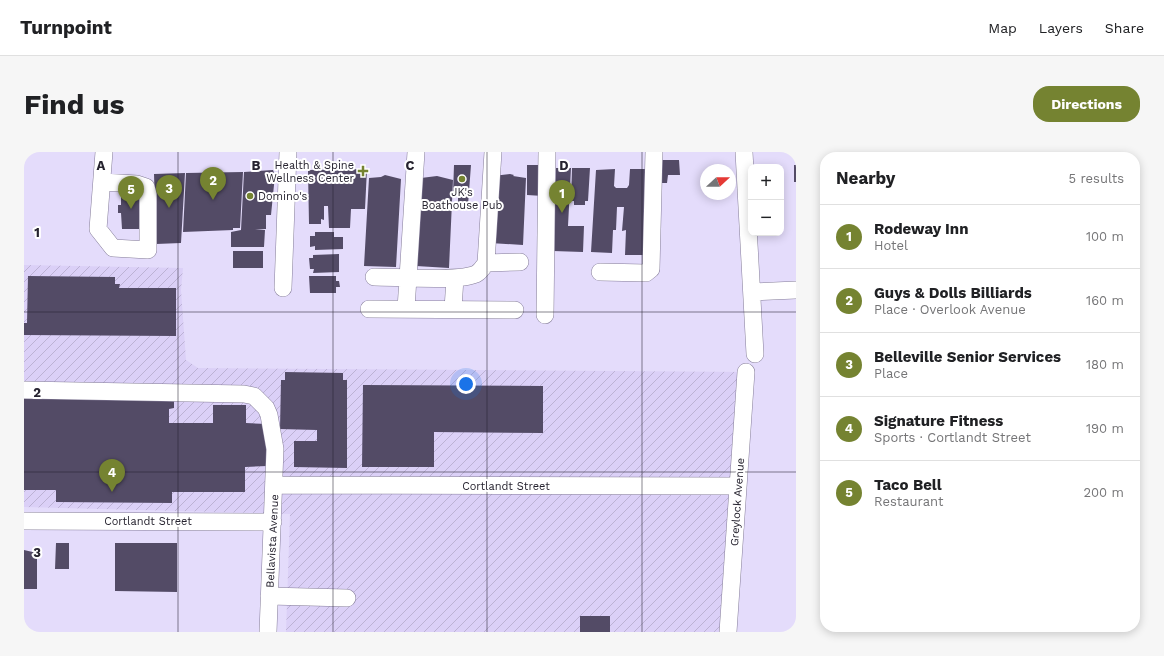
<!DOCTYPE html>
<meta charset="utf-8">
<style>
:root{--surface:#fff;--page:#f6f6f6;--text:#202124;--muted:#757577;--line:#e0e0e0;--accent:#758331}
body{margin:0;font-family:"Work Sans",sans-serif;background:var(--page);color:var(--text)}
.controls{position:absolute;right:12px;top:12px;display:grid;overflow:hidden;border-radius:8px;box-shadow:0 2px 10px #0003}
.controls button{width:36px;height:36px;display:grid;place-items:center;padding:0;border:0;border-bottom:1px solid var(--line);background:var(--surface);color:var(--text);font:20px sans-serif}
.compass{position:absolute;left:676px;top:12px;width:36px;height:36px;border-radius:50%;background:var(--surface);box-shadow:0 2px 10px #0003;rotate:69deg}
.you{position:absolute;left:442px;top:232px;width:14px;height:14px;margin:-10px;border:3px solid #fff;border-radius:50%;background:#1a73e8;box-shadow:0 0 0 6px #1a73e833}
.badge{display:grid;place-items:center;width:26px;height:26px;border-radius:50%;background:var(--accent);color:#fff;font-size:13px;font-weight:700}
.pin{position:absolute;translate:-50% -33px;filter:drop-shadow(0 1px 2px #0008)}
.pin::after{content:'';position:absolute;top:21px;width:14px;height:12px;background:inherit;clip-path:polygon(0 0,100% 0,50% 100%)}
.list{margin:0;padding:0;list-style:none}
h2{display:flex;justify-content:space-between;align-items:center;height:52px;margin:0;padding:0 16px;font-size:17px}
h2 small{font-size:13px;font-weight:400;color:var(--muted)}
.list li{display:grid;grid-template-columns:26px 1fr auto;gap:12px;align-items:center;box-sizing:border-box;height:64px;padding:0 16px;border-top:1px solid var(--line)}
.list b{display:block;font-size:15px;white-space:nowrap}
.list p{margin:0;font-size:13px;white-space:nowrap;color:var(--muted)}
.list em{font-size:13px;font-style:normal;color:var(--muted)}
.map{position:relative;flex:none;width:772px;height:480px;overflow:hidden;border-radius:16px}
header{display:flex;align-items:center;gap:24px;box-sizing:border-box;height:56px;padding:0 20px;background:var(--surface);border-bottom:1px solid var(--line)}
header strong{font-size:19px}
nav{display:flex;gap:22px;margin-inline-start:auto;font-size:14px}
.intro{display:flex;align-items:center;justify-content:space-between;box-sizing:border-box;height:96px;padding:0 24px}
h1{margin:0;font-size:28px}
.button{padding:10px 18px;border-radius:16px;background:var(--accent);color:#fff;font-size:14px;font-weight:700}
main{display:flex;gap:24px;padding:0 24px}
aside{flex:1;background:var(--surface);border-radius:16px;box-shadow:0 2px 10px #0003}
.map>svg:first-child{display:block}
.industrial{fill:url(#industrial-furrows)}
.building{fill:#534b66}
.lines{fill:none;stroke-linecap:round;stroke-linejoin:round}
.minor-casing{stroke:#857d99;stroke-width:18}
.minor{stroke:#fff;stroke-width:17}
.grid{fill:none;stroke:#26232f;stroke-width:1;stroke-opacity:0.55}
.poi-dot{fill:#758331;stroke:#fff;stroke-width:1.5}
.labels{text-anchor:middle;stroke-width:4;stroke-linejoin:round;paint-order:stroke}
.poi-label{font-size:11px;fill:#26232f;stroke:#fff;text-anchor:end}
.street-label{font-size:11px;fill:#26232f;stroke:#fff}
.grid-label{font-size:13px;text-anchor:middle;font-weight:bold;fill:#26232f;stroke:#fff;stroke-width:4;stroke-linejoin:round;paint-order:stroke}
</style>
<header>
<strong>Turnpoint</strong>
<nav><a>Map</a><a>Layers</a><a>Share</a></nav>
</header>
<div class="intro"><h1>Find us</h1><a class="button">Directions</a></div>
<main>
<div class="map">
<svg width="772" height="480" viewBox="0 0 772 480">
<defs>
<pattern id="industrial-furrows" width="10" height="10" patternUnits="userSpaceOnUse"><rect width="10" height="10" fill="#dbd0f7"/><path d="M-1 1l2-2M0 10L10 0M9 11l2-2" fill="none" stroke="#bcb2d4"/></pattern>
</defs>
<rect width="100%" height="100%" fill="#e4dcfb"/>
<path class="industrial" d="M0 113 159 116 157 138 162 208 174 216 723 220 705 480H262L266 362 0 355Z"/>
<path class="building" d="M632 8H655L656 23H644L643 31H635Z
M430 13H447L444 53H434V45H430L429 42Z
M503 13H519V44L503 43Z
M742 13H755V15H742Z
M770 13H772V30H770Z
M532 16H547L544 74H560L559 100 529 99Z
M548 16H566L564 49H561V53H550V49H547Z
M343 17 341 57H327L326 76H305L304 54H300V68L297 67V72H285L284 18Z
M591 17 590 34 592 36H603L605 33 606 17H626L622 103H601L602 78 598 79 600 55H593L592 78H589L588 101 567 100 572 18Z
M249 18 251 23 247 63H242V77H231L241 78 240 95H207V80L217 78 220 20Z
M219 20 216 76H209V78L159 80 162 21Z
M161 21 157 91 132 92 130 22Z
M486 22 490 23 489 24 502 26 499 93 466 91 469 24Z
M361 23 377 27 372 115 340 114 345 26 357 25Z
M413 24 429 28 425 116 392 114 397 26Z
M112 39V43H119L121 77H98L97 61H94V53H97V43H104V40Z
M291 80H310V85H319V97L291 98V94L286 95V84H291Z
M209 99H239V116H209Z
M315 102V120L289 121 290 117H286L285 106H289V103Z
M4 124 91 125V132H96L95 136H152V184L0 183V171H3Z
M285 124H312V129H315L316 135H312V141H286Z
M261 220 319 221V228H323V316L270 315V289H293V278L256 277 257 228H261Z
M339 233 519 234V281L410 280V315H338Z
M0 244 150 245V256L145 257V271H189V253H222V271L243 272V314L221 315V340H148V351L32 350V338H0Z
M32 391H45V417H31Z
M91 391H153V440L91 439Z
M0 398 13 401V437H0Z
M556 464H586V480H556Z"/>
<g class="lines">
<defs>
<path id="minor" d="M720 0 731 202
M78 30 113 32 122 35 124 42V98L89 96 74 77 80 0
M462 111 469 0
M576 120 622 121 627 117 630 0
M350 125C373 125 434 130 452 122 457 119 459 115 462 111L496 110
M259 136 264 0
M728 140 772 138
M345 157 491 158
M382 157 392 0
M429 157 431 126
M521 163 523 0
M0 238 220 242 230 244 242 256 245 263 251 297 244 480
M251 333 714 334
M0 369 249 370
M245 444 323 446
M704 480 722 220"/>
</defs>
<use href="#minor" class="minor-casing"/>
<use href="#minor" class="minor"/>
</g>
<path class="grid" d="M154 0V480M309 0V480M463 0V480M618 0V480M0 160H772M0 320H772"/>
<g class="poi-dot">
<path d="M337 13h4v4h4v4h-4v4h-4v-4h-4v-4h4z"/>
<circle cx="438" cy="27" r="4"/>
<circle cx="226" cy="44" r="4"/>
</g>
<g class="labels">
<g class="poi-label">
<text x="330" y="17">Health &amp; Spine<tspan x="330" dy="13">Wellness Center</tspan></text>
<text x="438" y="44" text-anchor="middle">JK's<tspan x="438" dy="13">Boathouse Pub</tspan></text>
<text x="234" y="48" text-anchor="start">Domino's</text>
</g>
<g class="street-label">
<text x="482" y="338">Cortlandt Street</text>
<text transform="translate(713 350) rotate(-86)" y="4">Greylock Avenue</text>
<text x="124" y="373">Cortlandt Street</text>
<text transform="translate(248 389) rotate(-87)" y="4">Bellavista Avenue</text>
</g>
</g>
<g class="grid-label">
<text x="77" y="18">A</text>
<text x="232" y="18">B</text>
<text x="386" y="18">C</text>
<text x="540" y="18">D</text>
<text x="13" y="85">1</text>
<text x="13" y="245">2</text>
<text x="13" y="405">3</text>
</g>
</svg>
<div class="controls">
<button>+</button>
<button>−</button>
</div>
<svg class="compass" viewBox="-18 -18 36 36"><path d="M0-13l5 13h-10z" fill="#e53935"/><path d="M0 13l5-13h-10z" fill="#757577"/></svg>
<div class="you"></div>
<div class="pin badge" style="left:538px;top:61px">1</div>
<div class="pin badge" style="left:189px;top:48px">2</div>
<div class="pin badge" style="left:145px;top:56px">3</div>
<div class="pin badge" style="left:88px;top:340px">4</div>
<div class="pin badge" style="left:107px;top:57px">5</div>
</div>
<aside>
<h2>Nearby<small>5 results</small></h2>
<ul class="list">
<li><span class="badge">1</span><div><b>Rodeway Inn</b><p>Hotel</p></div><em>100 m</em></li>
<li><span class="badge">2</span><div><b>Guys &amp; Dolls Billiards</b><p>Place · Overlook Avenue</p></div><em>160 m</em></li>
<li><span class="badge">3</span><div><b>Belleville Senior Services</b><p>Place</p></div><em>180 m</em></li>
<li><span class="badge">4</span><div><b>Signature Fitness</b><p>Sports · Cortlandt Street</p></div><em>190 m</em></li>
<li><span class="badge">5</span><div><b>Taco Bell</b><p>Restaurant</p></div><em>200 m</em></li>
</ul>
</aside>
</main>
